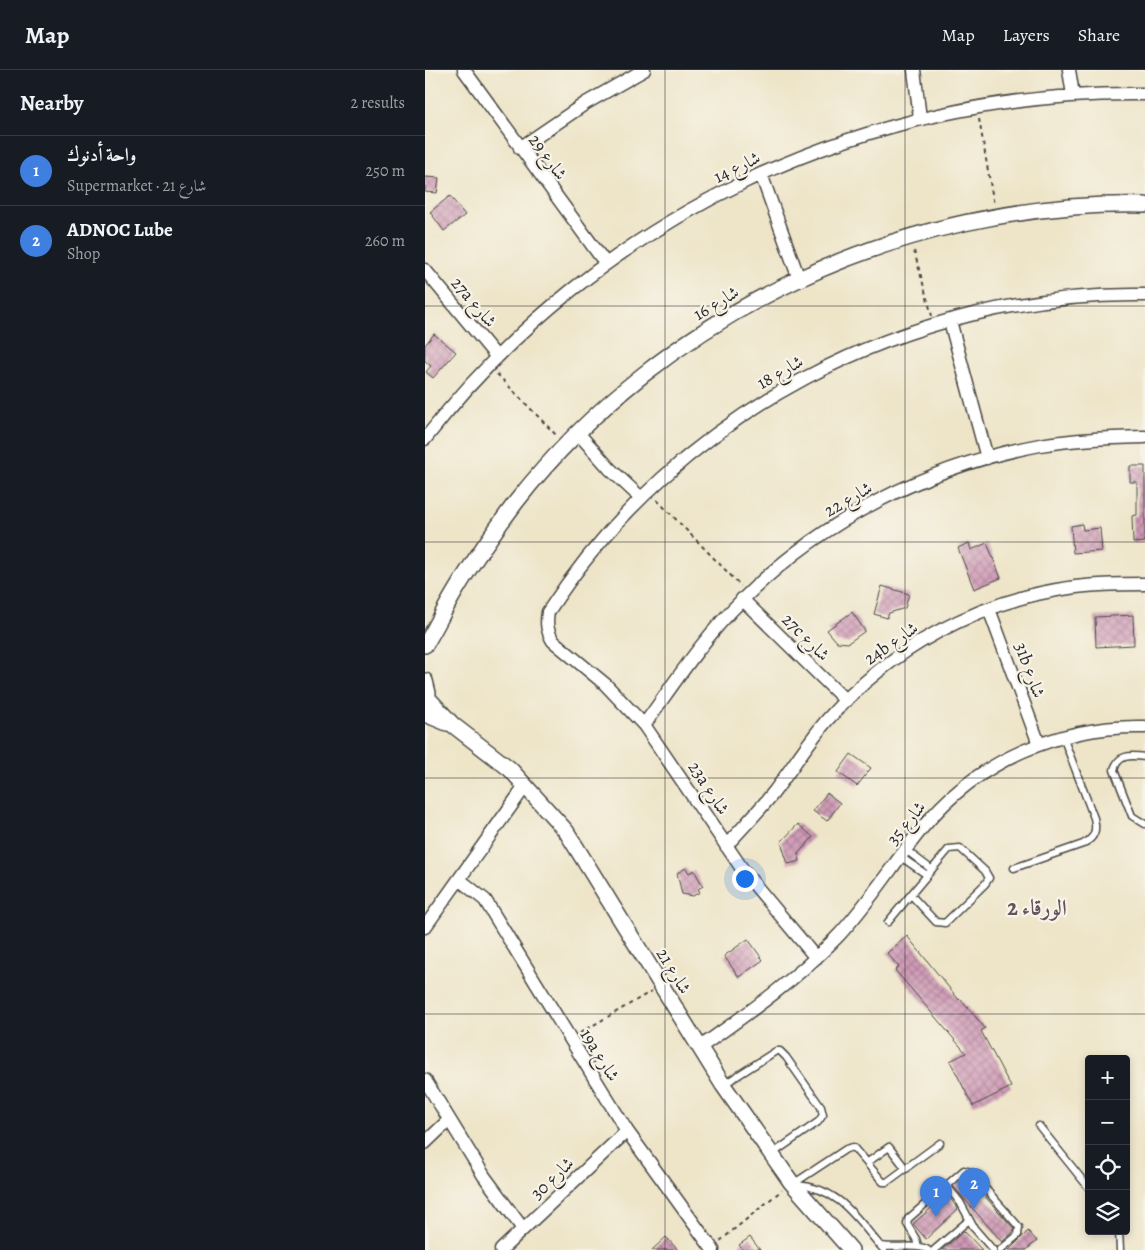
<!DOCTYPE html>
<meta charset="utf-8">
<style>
:root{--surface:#171b24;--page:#20242c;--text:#f1f3f6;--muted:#9ea1a6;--line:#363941;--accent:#d690ce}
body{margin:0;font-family:Alegreya,Amiri,serif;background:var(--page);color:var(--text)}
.controls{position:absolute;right:15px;bottom:15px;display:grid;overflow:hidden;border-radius:5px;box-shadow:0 2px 8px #0003}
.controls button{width:45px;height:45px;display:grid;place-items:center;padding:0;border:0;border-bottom:1px solid var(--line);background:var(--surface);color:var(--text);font:25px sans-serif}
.you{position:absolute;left:319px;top:808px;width:18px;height:18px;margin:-12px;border:4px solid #fff;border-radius:50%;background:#1a73e8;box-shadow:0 0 0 8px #1a73e833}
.badge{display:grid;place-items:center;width:32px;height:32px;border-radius:50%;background:var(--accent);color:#fff;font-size:16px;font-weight:700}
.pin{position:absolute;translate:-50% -41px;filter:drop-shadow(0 1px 2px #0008)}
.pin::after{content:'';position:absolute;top:26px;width:18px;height:15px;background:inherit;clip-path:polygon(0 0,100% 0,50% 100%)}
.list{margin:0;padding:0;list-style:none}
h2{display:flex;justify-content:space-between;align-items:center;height:65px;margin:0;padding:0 20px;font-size:21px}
h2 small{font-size:16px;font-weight:400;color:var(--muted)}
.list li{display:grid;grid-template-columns:32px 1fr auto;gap:15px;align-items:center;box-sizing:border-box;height:70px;padding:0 20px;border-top:1px solid var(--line)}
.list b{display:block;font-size:19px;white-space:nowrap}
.list p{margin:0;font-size:16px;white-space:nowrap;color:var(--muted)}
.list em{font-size:16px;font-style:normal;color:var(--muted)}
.icon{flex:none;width:28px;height:28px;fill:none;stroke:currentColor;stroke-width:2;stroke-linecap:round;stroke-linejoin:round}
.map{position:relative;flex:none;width:720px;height:1180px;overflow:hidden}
header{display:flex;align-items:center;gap:30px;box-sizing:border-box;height:70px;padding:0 25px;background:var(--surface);border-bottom:1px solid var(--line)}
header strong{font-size:24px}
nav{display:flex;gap:28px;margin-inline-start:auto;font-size:18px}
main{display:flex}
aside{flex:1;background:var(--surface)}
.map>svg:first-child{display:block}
.building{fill:url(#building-cross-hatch)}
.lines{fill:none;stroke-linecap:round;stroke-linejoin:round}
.service-casing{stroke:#484743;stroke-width:9}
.minor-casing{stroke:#484743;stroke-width:15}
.tertiary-casing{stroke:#484743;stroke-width:18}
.path{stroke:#484743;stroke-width:2;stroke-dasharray:4 4;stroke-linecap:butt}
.service{stroke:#fff;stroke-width:6}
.minor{stroke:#fff;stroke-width:12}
.tertiary{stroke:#fff;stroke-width:15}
.grid{fill:none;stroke:#2b2b2b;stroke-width:1;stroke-opacity:0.55}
.labels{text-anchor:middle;stroke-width:4.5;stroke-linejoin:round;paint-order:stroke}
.street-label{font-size:18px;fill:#2b2b2b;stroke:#f7f3e8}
.district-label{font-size:22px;font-weight:bold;fill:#64525c;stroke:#f7f3e8}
</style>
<header>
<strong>Map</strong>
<nav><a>Map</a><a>Layers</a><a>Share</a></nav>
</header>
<main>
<aside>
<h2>Nearby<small>2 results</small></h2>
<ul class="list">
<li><span class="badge" style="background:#3f7fe0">1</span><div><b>واحة أدنوك</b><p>Supermarket · شارع 21</p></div><em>250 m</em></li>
<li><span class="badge" style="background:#3f7fe0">2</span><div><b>ADNOC Lube</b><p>Shop</p></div><em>260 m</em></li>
</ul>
</aside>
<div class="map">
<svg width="720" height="1180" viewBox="0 0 720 1180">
<defs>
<pattern id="building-cross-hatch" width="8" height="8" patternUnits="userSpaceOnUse" patternTransform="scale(1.25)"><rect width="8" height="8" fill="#cf9ab6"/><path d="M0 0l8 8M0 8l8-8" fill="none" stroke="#a87e94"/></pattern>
</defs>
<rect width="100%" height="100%" fill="#f7f3e8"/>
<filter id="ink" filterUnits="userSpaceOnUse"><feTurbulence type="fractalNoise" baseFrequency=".02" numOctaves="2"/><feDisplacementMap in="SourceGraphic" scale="10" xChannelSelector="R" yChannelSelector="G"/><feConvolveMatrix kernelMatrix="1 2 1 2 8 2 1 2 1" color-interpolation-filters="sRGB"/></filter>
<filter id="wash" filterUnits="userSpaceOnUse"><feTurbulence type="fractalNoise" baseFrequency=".0096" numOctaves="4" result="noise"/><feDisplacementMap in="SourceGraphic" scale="20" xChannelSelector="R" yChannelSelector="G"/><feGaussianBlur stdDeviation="1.12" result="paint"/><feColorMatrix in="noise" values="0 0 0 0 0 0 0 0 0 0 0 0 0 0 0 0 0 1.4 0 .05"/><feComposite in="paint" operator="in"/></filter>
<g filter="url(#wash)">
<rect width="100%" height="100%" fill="#eee5c9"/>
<g id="blocks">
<path class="building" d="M0 107 14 108 12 123 0 122Z
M25 126 40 145 19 161 5 142Z
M9 264 31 282 8 308 1 302 6 296 0 291V275Z
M705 396H720V472L708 473 707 446 712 445V412H705Z
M657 454 658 460 675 458 677 481 648 483 646 456Z
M544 473 546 480 562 473 576 508 549 519 533 478Z
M457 516 484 524 480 538 464 543 462 548 449 544Z
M427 542 440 561 423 573 412 572 402 560Z
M708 545 709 575 671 577 670 547Z
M426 684 446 698 432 716 413 702Z
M402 723 415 733 402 751 388 741Z
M373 754 388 767 373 784 375 791 363 794 356 772Z
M261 798 264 803 269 800 278 816 273 819 275 822 268 826 257 824 252 803Z
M482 866 534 930 535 929 560 958 556 961 586 1017 548 1036 525 991 541 983 470 900 474 897 462 883Z
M323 869 338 890 314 907 299 886Z
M536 1109 551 1125 555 1121 589 1159 588 1162 577 1172 528 1116Z
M522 1124 533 1139 501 1169 488 1154Z
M539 1161 557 1180H517Z
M603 1161 612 1171 601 1180H584Z
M241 1167 253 1180H227Z
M325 1167 335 1180H318L314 1175Z"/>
</g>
</g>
<g filter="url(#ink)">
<use href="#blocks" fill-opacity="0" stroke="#484743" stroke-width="1"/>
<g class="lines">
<defs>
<path id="service" d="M720 687C706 685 693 684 689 700L707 746 720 754
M481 780 506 799
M476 787 502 805
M589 798 658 774C670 768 672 760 669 748L638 667
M463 852 524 779 535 778 560 801 564 808 560 814 520 853 511 852 486 825
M298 1015 351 981H355L361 987 396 1037 398 1045 393 1052 347 1084
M614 1056 664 1118
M443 1092 464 1077 481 1099
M368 1114 421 1079 428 1077 458 1112H462L515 1073
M372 1115C416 1118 432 1150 459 1180
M521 1115 535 1132 549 1158 568 1180
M694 1161 695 1180
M456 1176C469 1179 494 1173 503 1180
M493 1176 491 1169 482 1154 483 1149 539 1100 546 1102 594 1157 593 1165 575 1180
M509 1180 544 1150"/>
<path id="minor" d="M39 0 181 194
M489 0 495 48
M644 0 648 25
M95 78 161 33 219 0
M336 104 374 209
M0 200 71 286
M525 251 562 388
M153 363 185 399 216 428
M0 369C172 147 440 20 720 24
M317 529 421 631
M564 539 614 674
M219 655C250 612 279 567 317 530 397 450 503 396 615 375 649 369 685 368 720 367
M301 776C317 758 334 741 349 722 367 698 383 672 403 649 465 579 552 531 644 518 669 514 695 514 720 514
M35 810 60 830 202 1061 288 1180
M0 857 101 715
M391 888 320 803 219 655 180 614 128 571C122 561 121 554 123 542 252 343 484 221 720 225
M274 978C322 944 372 909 413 866 445 832 469 792 499 756 553 690 636 655 720 657
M0 1010 59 1106 98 1159
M0 1073 24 1050
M76 1180 202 1061"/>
<path id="tertiary" d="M0 575C9 561 16 546 24 532 44 497 67 464 91 432 240 242 479 130 720 135
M0 611 3 623 0 632
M2 627 28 655 85 699 141 761 298 1015 366 1112 426 1180
M0 644 22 653"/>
</defs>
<use href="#service" class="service-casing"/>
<use href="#minor" class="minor-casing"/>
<use href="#tertiary" class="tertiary-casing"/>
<path class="path" d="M554 49 569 135
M489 181 507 246
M72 304 133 367
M232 430 316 516
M155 963 227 921
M295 1171 357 1120"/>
<use href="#service" class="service"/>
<use href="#minor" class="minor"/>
<use href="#tertiary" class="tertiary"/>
</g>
</g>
<path class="grid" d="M240 0V1180M480 0V1180M0 236H720M0 472H720M0 708H720M0 944H720"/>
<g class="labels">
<g class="street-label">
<text transform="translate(123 87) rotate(54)" y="6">شارع 29</text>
<text transform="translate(312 97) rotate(-26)" y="6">شارع 14</text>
<text transform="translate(49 232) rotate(50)" y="6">27a شارع</text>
<text transform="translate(291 233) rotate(-31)" y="6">شارع 16</text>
<text transform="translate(355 302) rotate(-30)" y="6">شارع 18</text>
<text transform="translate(423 429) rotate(-30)" y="6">شارع 22</text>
<text transform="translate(381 567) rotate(45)" y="6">27c شارع</text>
<text transform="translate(466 573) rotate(-35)" y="6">24b شارع</text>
<text transform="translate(605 600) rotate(70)" y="6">31b شارع</text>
<text transform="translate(284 718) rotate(57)" y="6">23a شارع</text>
<text transform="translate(481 753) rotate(-51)" y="6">شارع 35</text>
<text transform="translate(249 901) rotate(59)" y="6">شارع 21</text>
<text transform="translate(175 985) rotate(58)" y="6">19a شارع</text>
<text transform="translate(127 1108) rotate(-44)" y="6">شارع 30</text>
</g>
<g class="district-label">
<text x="612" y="845">الورقاء 2</text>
</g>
</g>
</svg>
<div class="controls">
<button>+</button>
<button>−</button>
<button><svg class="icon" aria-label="locate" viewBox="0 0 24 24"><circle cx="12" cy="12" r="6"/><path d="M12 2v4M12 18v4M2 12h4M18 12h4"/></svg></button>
<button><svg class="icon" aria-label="layers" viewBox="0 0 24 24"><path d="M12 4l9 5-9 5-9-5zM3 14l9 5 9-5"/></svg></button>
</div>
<div class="you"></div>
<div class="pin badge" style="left:511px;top:1147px;background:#3f7fe0">1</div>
<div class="pin badge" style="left:549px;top:1139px;background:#3f7fe0">2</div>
</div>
</main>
